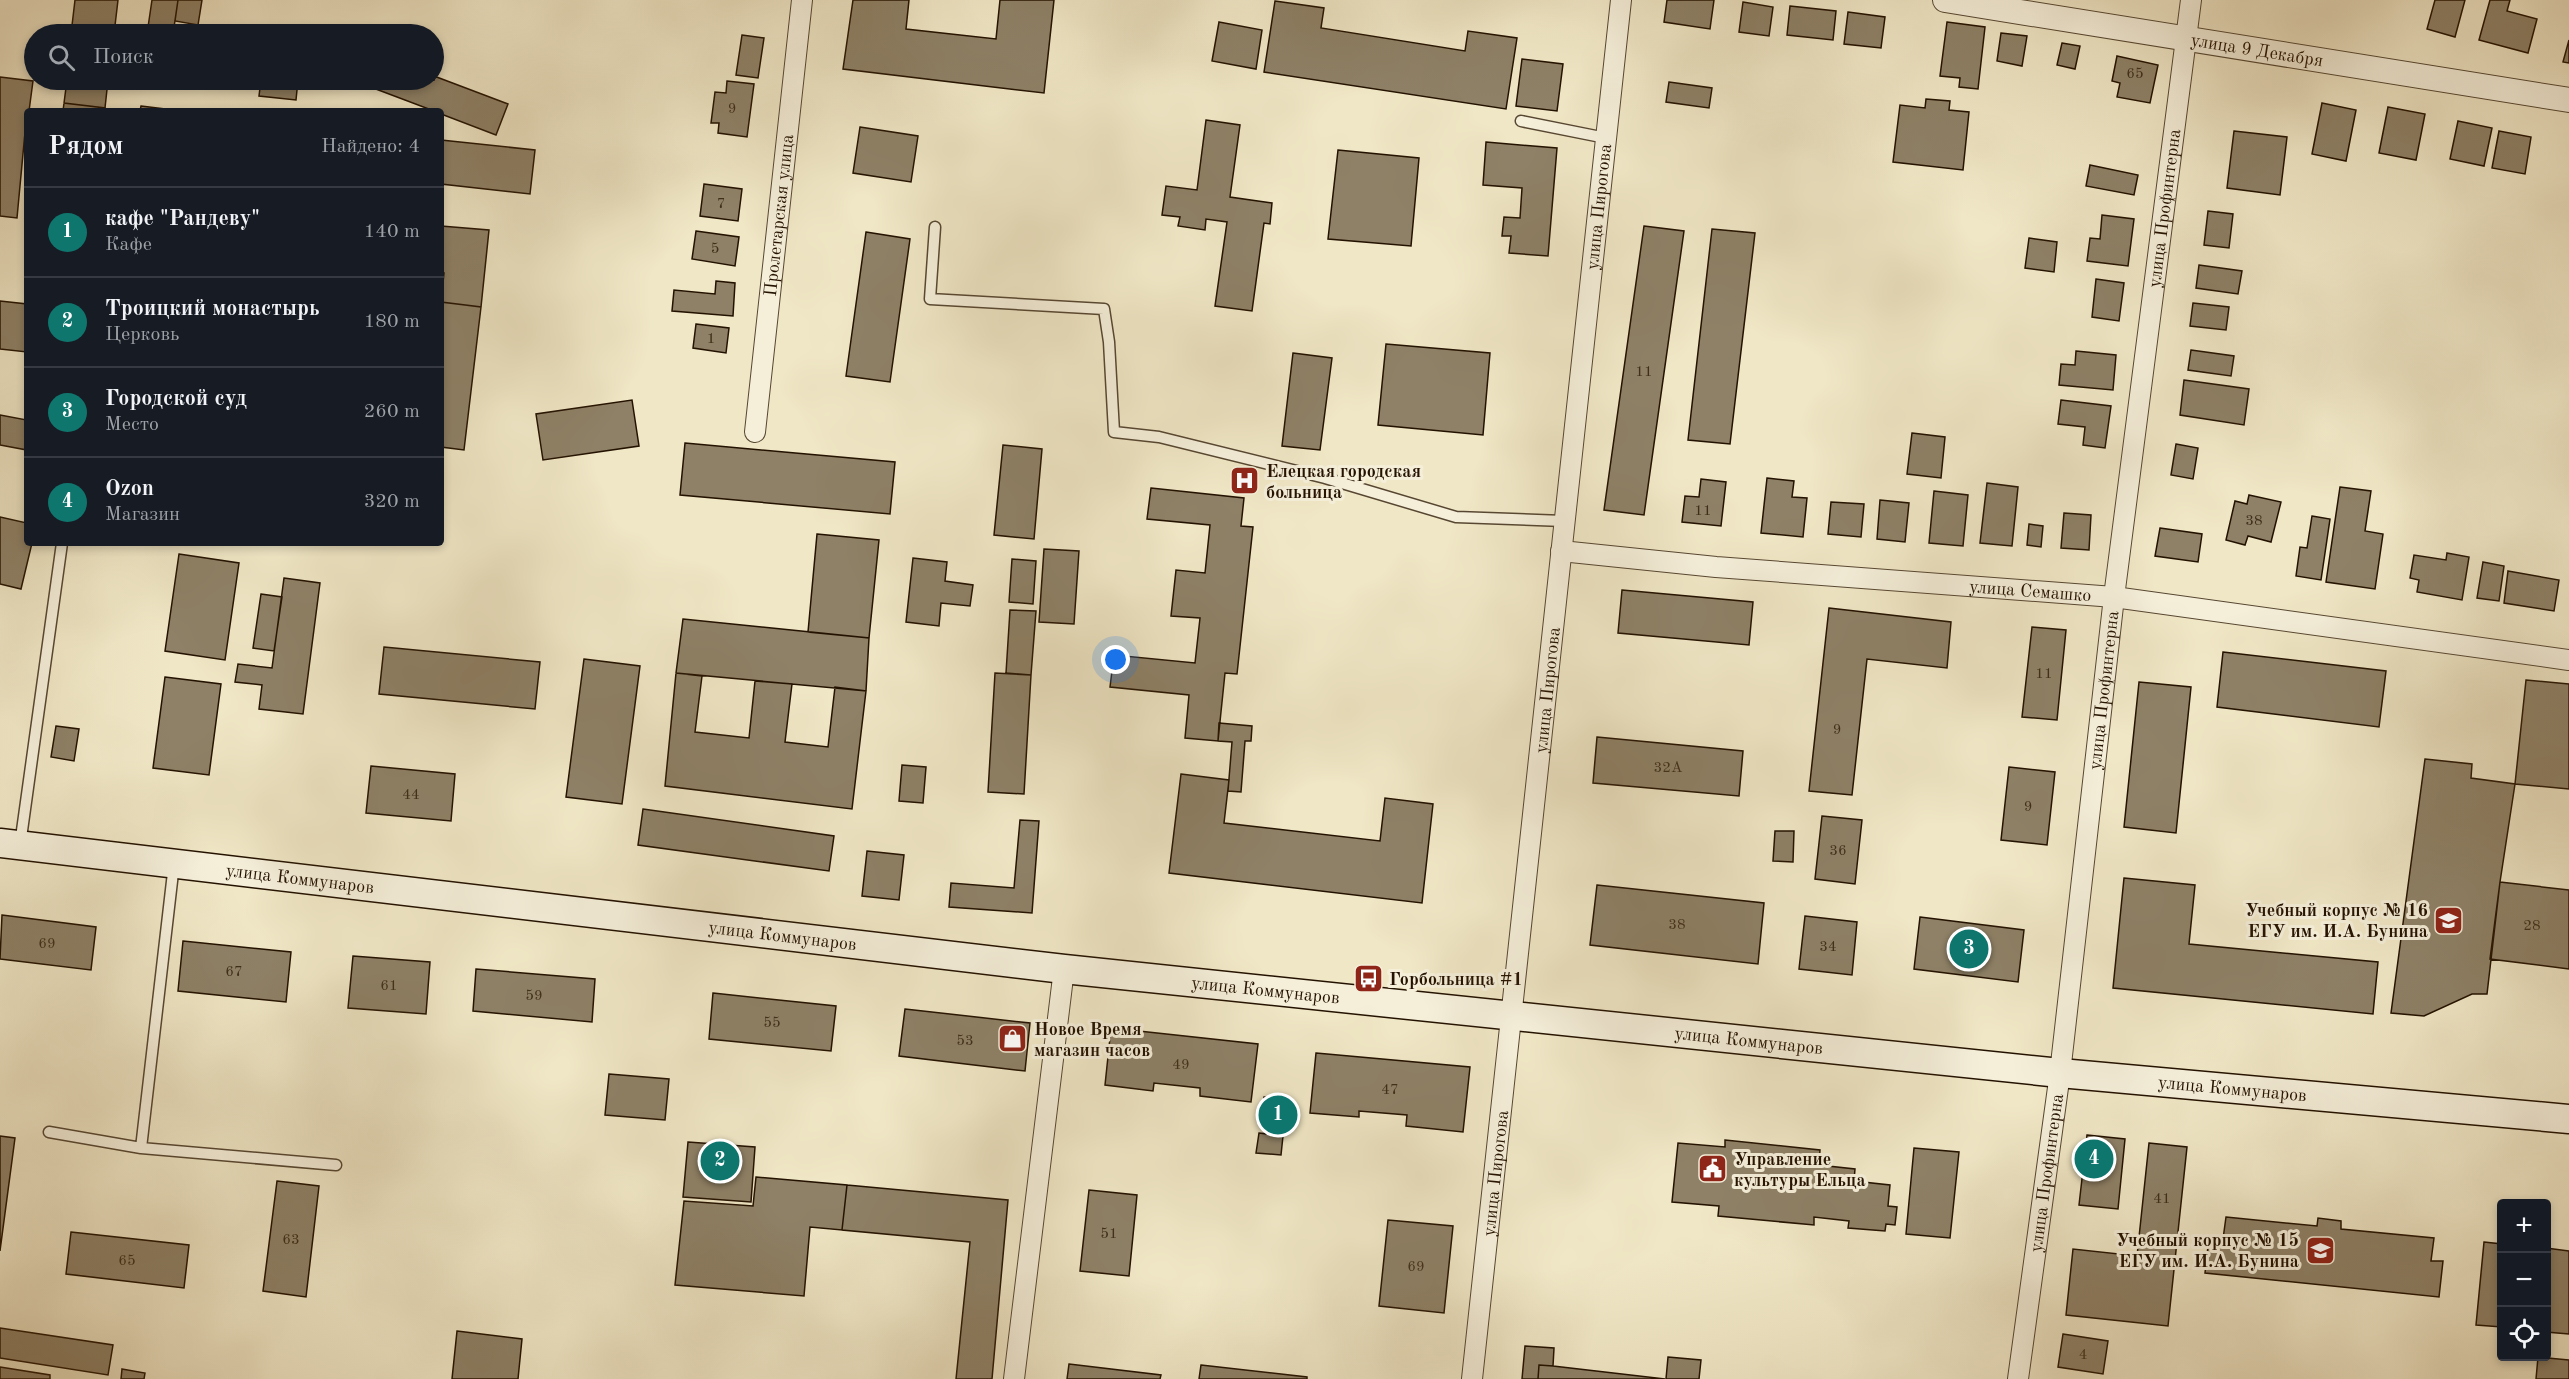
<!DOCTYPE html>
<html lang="ru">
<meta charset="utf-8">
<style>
:root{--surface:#171b24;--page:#242831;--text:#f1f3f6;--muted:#9ea1a6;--line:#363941;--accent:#0f766e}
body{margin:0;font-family:"Old Standard TT",serif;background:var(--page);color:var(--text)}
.controls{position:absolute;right:18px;bottom:18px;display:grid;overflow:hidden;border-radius:6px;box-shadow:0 3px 9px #0003}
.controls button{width:54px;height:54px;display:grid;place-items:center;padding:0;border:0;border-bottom:2px solid var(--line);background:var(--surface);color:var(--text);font:30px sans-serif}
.you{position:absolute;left:1116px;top:660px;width:21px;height:21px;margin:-15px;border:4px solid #fff;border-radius:50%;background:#1a73e8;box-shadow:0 0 0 9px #1a73e833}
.badge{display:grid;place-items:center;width:39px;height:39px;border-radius:50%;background:var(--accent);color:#fff;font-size:20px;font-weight:700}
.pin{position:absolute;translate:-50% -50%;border:3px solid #fff;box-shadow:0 2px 6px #0006}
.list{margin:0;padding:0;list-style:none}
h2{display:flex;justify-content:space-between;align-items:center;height:78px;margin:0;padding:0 24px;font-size:26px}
h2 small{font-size:20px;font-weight:400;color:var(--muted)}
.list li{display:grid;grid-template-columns:39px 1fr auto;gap:18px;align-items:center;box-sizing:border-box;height:90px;padding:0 24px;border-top:2px solid var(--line)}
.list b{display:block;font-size:22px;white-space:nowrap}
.list p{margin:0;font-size:20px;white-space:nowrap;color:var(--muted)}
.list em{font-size:20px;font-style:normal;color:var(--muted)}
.icon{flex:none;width:33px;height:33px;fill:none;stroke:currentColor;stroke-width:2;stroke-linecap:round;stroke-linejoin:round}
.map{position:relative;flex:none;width:2569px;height:1379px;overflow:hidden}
.search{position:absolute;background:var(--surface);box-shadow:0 3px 9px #0003;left:24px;top:24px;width:420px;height:66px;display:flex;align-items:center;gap:15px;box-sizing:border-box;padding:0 21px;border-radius:33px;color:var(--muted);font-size:22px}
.panel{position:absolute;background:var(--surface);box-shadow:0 3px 9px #0003;left:24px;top:108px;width:420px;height:438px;border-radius:6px}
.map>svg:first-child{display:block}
.building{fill:#8e8167;stroke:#241200;stroke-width:1.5}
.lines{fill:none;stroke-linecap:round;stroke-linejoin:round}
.service-casing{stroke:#574732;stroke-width:13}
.minor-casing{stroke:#574732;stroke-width:22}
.tertiary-casing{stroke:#574732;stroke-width:26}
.secondary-casing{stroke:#241200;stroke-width:31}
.service{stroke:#f5efda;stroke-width:10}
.minor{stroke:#f5efda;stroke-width:20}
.tertiary{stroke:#f5efda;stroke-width:24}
.secondary{stroke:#f5efda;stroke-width:28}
.labels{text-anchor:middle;stroke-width:6;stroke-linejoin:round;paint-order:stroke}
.number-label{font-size:15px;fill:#3e2e1a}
.street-label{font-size:18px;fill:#241200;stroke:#f5efda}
.poi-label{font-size:18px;font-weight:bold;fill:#241200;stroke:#f5efda;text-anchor:start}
</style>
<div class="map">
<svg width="2569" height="1379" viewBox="0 0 2569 1379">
<rect width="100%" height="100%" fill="#f0e7c6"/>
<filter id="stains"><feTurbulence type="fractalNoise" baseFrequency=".00333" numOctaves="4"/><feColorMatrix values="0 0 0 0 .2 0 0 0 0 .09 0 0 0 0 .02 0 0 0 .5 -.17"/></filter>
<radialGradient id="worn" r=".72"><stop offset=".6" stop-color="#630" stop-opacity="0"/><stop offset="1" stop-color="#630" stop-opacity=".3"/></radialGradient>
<path class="building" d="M75 0H118L114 34H71Z
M152 0H178L173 34H147Z
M178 0H202L198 25 175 21Z
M853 0H909L906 29 996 39 1000 0H1054L1044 93 843 69Z
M1667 0H1714L1710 29 1664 22Z
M2435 0H2465L2455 37 2427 29Z
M2490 0H2510L2507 11 2537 19 2528 53 2479 40Z
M1275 1 1324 8 1321 28 1465 51 1468 31 1517 38 1506 109 1264 72Z
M1743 2 1773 7 1769 36 1739 32Z
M1790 6 1836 11 1833 40 1787 35Z
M1848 12 1885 17 1881 48 1844 44Z
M1219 22 1262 30 1256 69 1212 61Z
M1947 22 1985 27 1978 89 1959 87 1960 78 1940 76Z
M2001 33 2027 36 2022 66 1997 61Z
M742 35 764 38 758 78 736 75Z
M2569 40V63L2563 62Z
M2062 43 2080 46 2075 69 2057 65Z
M2117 56 2158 65 2150 103 2117 97 2120 83 2112 81Z
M1522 59 1563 64 1557 111 1516 106Z
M434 76 508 104 496 135 441 114V111H434L352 80H434Z
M0 77 33 81 29 111H27L17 218 0 216Z
M67 80H108L105 108 64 103Z
M261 80H298L296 100 259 96Z
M727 81 754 84 747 137 718 133 719 123H711L715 92 726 93Z
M1669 82 1712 88 1709 108 1666 102Z
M1926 99 1950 101 1949 110 1969 112 1963 170 1893 162 1900 105 1925 108Z
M64 103 105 108 104 111H63Z
M2322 103 2356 110 2346 161 2312 154Z
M141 106 182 111H140Z
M2388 107 2425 114 2416 160 2379 153Z
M1206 120 1240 125 1230 197 1272 203 1270 224 1264 223 1252 311 1215 306 1227 222 1206 219 1205 230 1178 226 1180 217 1162 215 1166 186 1197 190Z
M2458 121 2492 128 2484 166 2450 159Z
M860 127 918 136 911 182 853 173Z
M2234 131 2287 137 2280 195 2227 188Z
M2499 131 2531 137 2525 174 2492 168Z
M441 140 535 150 530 194 441 184Z
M1486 142 1557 148 1548 256 1509 253 1511 236H1502L1504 217 1520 218 1522 188 1483 185Z
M1338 150 1419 158 1411 246 1328 239Z
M2090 165 2138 175 2134 195 2086 186Z
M704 184 742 189 738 221 700 216Z
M2208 211 2233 214 2229 248 2204 245Z
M2102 215 2134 219 2128 266 2087 261 2090 238 2100 239Z
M441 226 489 230 481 307 441 302 444 273H441Z
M1644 226 1684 231 1644 515 1604 510Z
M1712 229 1755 233 1730 444 1688 440Z
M696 231 739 237 735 266 692 259Z
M866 232 910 239 890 382 846 376Z
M2029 238 2057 242 2054 272 2025 268Z
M2199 265 2242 271 2238 294 2196 288Z
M2096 279 2124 283 2119 321 2092 317Z
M716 281 735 283 733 316 672 311 674 290 715 294Z
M0 301 27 304V352L0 349Z
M441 302 481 307 464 450 441 447Z
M2193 303 2229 307 2226 330 2190 326Z
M696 324 729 328 726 353 693 348Z
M1386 344 1490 353 1483 435 1378 425Z
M2191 350 2234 356 2231 376 2188 370Z
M2076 351 2116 355 2113 390 2059 385 2061 364 2075 365Z
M1293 353 1332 358 1320 450 1282 446Z
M2184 380 2249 389 2244 425 2180 415Z
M632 400 639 446 543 460 536 414Z
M2061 400 2111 406 2105 448 2083 445 2085 427 2058 424Z
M0 415 27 420V450L0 445Z
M1912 433 1945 437 1941 478 1907 474Z
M685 443 895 462 890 514 680 495Z
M2176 444 2198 448 2193 479 2171 475Z
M1003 445 1042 449 1034 539 994 535Z
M1767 478 1794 481 1792 497 1807 498 1803 537 1761 533Z
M1701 479 1726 482 1721 526 1682 522 1685 496 1699 497Z
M1987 483 2018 487 2012 546 1980 543Z
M2340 487 2371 491 2365 531 2383 534 2375 589 2326 582Z
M1151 488 1244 498 1241 526 1253 527 1237 674 1225 673 1218 741 1185 738 1189 695 1110 687 1114 655 1195 663 1200 618 1171 616 1176 570 1205 573 1210 525 1147 519Z
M1934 491 1968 495 1963 546 1929 543Z
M2249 495 2281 502 2271 542 2248 536 2245 545 2226 540 2235 501 2247 504Z
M1880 500 1909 503 1905 542 1877 539Z
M1831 502 1864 504 1861 537 1828 534Z
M2064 513 2091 515 2089 550 2061 548Z
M2312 516 2330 519 2321 580 2296 576 2300 547 2307 548Z
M0 517 27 523V543H32L21 589 0 584Z
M2029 524 2043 526 2041 547 2027 545Z
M2160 528 2202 534 2198 562 2155 556Z
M817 534 879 540 869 638 808 632Z
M1044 549 1079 551 1074 624 1039 622Z
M2447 553 2469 557 2462 600 2417 592 2419 580 2410 578 2414 555 2446 560Z
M179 554 239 563 225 660 165 651Z
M913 558 947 562 945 581 973 585 970 606 941 603 939 626 906 622Z
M1012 559 1036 561 1033 604 1009 602Z
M2483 562 2504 566 2499 601 2477 598Z
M2508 571 2559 580 2554 611 2504 603Z
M284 578 320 583 303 714 259 709 262 685 235 682 238 664 272 668Z
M1622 590 1753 602 1749 645 1618 633Z
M261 594 282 597 274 651 253 648Z
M1829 608 1951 622 1947 668 1867 659 1852 795 1809 791Z
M1010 610 1036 611 1031 675 1006 673Z
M683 619 869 638 866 691 676 673Z
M2032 627 2066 630 2057 720 2022 717Z
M384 647 540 662 535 709 379 694Z
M2223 652 2386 671 2379 727 2217 707Z
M584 659 640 666 622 804 566 797Z
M676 673 702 676 695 732 749 738 755 681 792 684 785 742 828 747 835 687 866 691 852 809 665 786Z
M995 673 1031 675 1024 794 988 792Z
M165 677 221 684 209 775 153 768Z
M2526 680 2569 684V789L2515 784Z
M2139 682 2191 687 2176 833 2124 827Z
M1219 723 1252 726 1251 741H1245L1241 792 1228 791 1232 742 1218 741Z
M56 726 79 729 74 761 51 757Z
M1597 737 1743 751 1739 796 1593 783Z
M2425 759 2472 764 2471 778 2515 784 2500 882 2487 994H2472L2424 1016 2391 1013Z
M902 765 926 767 923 803 899 801Z
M371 766 455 774 451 821 366 813Z
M2009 767 2055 772 2047 845 2001 840Z
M1181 774 1229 780 1224 823 1380 841 1385 798 1433 804 1422 903 1169 873Z
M643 809 834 836 829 871 638 845Z
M1822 816 1862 820 1855 884 1815 879Z
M1020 820 1039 821 1032 913 949 907 951 883 1014 888Z
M1775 831H1794L1793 862 1773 861Z
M867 851 904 855 899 900 862 896Z
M2124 878 2195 885 2189 944 2378 962 2373 1014 2113 988Z
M2500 882 2569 890V969L2490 959Z
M1597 885 1764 903 1758 964 1590 945Z
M2 915 96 927 91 970 0 959Z
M1805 916 1857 922 1852 975 1799 969Z
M1920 917 2024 930 2018 982 1914 969Z
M183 941 291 952 286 1002 178 991Z
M353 956 430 962 426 1014 348 1008Z
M476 969 595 979 592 1022 473 1011Z
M713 993 836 1006 831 1051 709 1039Z
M905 1009 1030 1023 1025 1071 899 1056Z
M1111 1028 1258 1044 1251 1102 1200 1096V1088L1154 1083 1153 1091 1105 1085Z
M1316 1053 1470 1067 1463 1132 1406 1126 1407 1115 1359 1111V1117L1310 1113Z
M609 1074 669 1079 665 1120 605 1115Z
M1264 1097 1294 1101 1290 1127 1260 1123Z
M1259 1133 1283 1136 1281 1155 1256 1153Z
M2087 1135 2125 1139 2118 1209 2079 1205Z
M0 1136 15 1138 0 1251Z
M1725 1140 1820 1150 1819 1165 1855 1169 1854 1181 1890 1185 1888 1206 1897 1207 1895 1225 1886 1224 1885 1231 1848 1228 1849 1221 1814 1217V1225L1718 1216 1719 1206 1672 1202 1678 1143 1725 1147Z
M688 1142 755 1147 751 1202 683 1197Z
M2149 1143 2187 1147 2168 1326 2066 1315 2073 1249 2137 1256Z
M1914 1148 1959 1152 1950 1238 1906 1234Z
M756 1177 847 1185 842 1230 810 1227 804 1296 675 1285 684 1201 753 1206Z
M277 1181 319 1186 306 1297 263 1291Z
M847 1185 1008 1200 992 1379H956L970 1242 842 1230Z
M1089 1190 1137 1195 1129 1276 1080 1271Z
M2226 1217 2317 1226 2318 1218 2341 1221V1229L2434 1238 2431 1261H2443L2439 1297 2205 1273 2209 1237 2223 1239Z
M1388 1220 1453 1226 1444 1313 1379 1306Z
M71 1232 189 1245 184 1288 66 1274Z
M2484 1242 2502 1244V1327L2476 1325Z
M2546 1248 2569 1251V1334L2546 1332Z
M0 1328 113 1345 108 1375 0 1358Z
M457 1331 522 1339 518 1379H452Z
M2063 1334 2108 1341 2103 1374 2058 1367Z
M1525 1346 1554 1348 1553 1366 1539 1365 1538 1379H1522Z
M1668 1357 1701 1360 1699 1379H1666Z
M2538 1357 2569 1360V1379H2536Z
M1069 1364 1161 1375 1160 1379H1067Z
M1201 1365 1307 1377V1379H1199Z
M1539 1365 1553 1366 1665 1379H1538Z
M0 1367 50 1375V1379H0Z
M122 1369 145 1373 144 1379H121Z"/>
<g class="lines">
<defs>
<path id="service" d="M1521 121 1606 138
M935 227 930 299 1104 309 1109 342 1114 432 1159 437 1325 478 1456 517 1564 521
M20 845 62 543
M49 1132 141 1148 336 1165
M141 1148 174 864"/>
<g id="minor">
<path id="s1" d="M755 432 802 0"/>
<path id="s2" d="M1561 551 1716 567 2114 597 2569 660"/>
<path d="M1014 1379 1064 969"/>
<path id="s3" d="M1472 1379C1525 920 1570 460 1621 0"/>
<path id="s4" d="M2018 1379 2060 1073 2114 597 2191 0"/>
</g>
<g id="tertiary">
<path id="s5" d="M1945 0 2569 100"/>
</g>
<g id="secondary">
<path id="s6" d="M0 843 1064 969 2060 1073 2569 1119"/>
</g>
</defs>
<use href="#service" class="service-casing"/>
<use href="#minor" class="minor-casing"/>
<use href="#tertiary" class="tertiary-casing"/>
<use href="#secondary" class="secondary-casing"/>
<use href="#service" class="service"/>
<use href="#minor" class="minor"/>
<use href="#tertiary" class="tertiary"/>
<use href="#secondary" class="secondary"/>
</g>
<defs>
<symbol id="hospital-square" viewBox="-11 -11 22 22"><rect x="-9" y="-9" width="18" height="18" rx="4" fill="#8f2418" stroke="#f5efda"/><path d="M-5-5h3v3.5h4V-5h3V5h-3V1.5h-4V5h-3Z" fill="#fff"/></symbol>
<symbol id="university-square" viewBox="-11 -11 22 22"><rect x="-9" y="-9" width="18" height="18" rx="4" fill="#8f2418" stroke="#f5efda"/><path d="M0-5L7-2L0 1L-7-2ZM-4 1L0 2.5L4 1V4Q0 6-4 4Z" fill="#fff"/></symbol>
<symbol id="bus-square" viewBox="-11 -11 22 22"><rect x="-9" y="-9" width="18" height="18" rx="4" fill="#8f2418" stroke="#f5efda"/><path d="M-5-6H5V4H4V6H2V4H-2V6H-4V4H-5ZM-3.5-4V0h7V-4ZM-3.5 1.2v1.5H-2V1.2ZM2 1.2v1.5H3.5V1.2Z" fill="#fff"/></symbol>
<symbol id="shop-square" viewBox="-11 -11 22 22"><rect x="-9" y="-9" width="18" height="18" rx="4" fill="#8f2418" stroke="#f5efda"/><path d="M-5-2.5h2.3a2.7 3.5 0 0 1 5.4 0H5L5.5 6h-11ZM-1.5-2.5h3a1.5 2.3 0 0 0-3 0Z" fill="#fff"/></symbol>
<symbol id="civic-square" viewBox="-11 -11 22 22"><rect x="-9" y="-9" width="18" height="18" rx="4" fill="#8f2418" stroke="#f5efda"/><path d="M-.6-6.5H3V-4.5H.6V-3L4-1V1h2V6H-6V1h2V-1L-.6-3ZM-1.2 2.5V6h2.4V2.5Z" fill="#fff"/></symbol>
</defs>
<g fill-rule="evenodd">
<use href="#hospital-square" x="1228" y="464" width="33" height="33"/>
<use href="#university-square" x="2432" y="904" width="33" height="33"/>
<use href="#bus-square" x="1352" y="962" width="33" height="33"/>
<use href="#shop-square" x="996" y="1022" width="33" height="33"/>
<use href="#civic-square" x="1696" y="1152" width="33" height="33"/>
<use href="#university-square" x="2304" y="1234" width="33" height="33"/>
</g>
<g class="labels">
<g class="number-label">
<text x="2135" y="78">65</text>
<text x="732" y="113">9</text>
<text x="721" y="208">7</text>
<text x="715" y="253">5</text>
<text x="711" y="343">1</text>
<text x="1644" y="376">11</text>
<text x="1703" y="515">11</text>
<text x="2254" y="525">38</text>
<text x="2044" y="678">11</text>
<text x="1837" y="734">9</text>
<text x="1668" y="772">32А</text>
<text x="411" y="799">44</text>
<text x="2028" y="811">9</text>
<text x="1838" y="855">36</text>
<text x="1677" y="929">38</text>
<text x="2532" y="930">28</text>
<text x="47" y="948">69</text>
<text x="1828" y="951">34</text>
<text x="234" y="976">67</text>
<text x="389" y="990">61</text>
<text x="534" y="1000">59</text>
<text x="772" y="1027">55</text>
<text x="965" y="1045">53</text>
<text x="1181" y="1069">49</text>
<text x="1390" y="1094">47</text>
<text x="2162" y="1203">41</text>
<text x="1109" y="1238">51</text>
<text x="291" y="1244">63</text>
<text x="127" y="1265">65</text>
<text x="1416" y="1271">69</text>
<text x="2083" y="1359">4</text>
</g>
<g class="street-label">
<text dy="6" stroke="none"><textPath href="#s5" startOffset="316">улица 9 Декабря</textPath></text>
<text dy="6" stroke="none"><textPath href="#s3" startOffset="1179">улица Пирогова</textPath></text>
<text dy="6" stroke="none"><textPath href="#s4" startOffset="1180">улица Профинтерна</textPath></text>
<text dy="6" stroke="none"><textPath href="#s1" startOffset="218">Пролетарская улица</textPath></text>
<text dy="6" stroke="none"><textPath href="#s2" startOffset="471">улица Семашко</textPath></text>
<text dy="6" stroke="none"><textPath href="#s4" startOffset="694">улица Профинтерна</textPath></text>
<text dy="6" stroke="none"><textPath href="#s3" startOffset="693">улица Пирогова</textPath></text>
<text dy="6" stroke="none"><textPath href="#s6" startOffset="302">улица Коммунаров</textPath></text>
<text dy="6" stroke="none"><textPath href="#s6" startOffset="788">улица Коммунаров</textPath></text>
<text dy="6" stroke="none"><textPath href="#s6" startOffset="1274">улица Коммунаров</textPath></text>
<text dy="6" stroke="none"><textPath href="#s6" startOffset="1760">улица Коммунаров</textPath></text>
<text dy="6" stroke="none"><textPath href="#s6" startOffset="2246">улица Коммунаров</textPath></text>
<text dy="6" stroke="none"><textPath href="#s4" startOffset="208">улица Профинтерна</textPath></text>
<text dy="6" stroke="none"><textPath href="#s3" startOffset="207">улица Пирогова</textPath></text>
</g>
<g class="poi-label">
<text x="1266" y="477">Елецкая городская<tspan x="1266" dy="21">больница</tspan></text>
<text x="2428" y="916" text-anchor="end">Учебный корпус № 16<tspan x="2428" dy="21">ЕГУ им. И.А. Бунина</tspan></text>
<text x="1389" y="985">Горбольница #1</text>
<text x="1034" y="1035">Новое Время<tspan x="1034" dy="21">магазин часов</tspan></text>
<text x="1734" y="1165">Управление<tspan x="1734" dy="21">культуры Ельца</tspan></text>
<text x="2299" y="1246" text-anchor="end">Учебный корпус № 15<tspan x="2299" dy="21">ЕГУ им. И.А. Бунина</tspan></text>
</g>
</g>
<rect width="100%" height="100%" filter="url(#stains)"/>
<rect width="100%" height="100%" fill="url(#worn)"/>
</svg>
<div class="controls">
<button>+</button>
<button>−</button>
<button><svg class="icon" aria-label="locate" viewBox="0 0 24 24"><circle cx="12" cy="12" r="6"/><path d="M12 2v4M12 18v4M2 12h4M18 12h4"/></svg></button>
</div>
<div class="you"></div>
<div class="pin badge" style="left:1278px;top:1115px">1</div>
<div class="pin badge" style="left:720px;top:1161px">2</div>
<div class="pin badge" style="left:1969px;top:949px">3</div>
<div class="pin badge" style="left:2094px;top:1159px">4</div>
<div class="search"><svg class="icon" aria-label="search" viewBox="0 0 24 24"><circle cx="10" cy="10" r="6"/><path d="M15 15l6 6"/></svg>Поиск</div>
<section class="panel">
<h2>Рядом<small>Найдено: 4</small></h2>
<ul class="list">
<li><span class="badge">1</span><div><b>кафе &quot;Рандеву&quot;</b><p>Кафе</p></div><em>140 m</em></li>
<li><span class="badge">2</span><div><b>Троицкий монастырь</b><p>Церковь</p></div><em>180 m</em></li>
<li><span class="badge">3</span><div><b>Городской суд</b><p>Место</p></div><em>260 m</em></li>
<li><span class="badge">4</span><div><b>Ozon</b><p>Магазин</p></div><em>320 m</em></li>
</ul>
</section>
</div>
